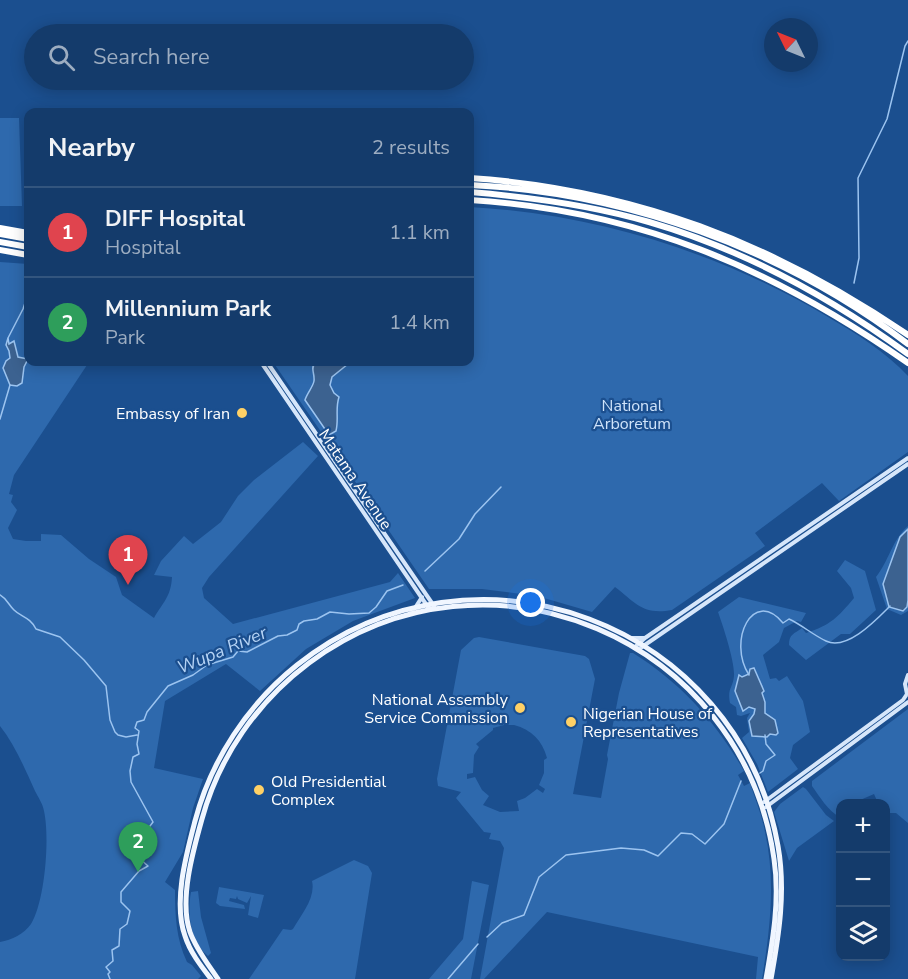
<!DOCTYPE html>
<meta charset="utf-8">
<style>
:root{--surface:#143b6b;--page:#1d4271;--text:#f1f3f6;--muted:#9dadc1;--line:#33557e;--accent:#90b9f0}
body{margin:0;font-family:"Nunito Sans",sans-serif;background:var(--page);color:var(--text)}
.controls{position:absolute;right:18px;bottom:18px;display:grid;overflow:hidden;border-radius:12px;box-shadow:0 3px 15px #0003}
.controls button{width:54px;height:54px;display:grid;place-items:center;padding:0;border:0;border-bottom:2px solid var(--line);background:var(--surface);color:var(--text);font:30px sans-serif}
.compass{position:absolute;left:764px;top:18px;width:54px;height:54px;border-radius:50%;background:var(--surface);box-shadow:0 3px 15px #0003;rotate:313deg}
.you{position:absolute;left:531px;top:603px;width:21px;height:21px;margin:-15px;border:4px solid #fff;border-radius:50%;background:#1a73e8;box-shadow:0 0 0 9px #1a73e833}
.badge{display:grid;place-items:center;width:39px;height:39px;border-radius:50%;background:var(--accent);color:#fff;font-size:20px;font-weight:700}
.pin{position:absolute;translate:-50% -50px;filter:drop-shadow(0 2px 3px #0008)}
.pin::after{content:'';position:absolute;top:32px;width:21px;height:18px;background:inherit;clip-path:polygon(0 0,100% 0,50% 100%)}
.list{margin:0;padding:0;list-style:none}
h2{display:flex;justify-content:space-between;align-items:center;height:78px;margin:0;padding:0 24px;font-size:26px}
h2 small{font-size:20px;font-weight:400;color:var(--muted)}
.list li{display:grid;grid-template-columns:39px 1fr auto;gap:18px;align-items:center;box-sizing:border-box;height:90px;padding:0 24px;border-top:2px solid var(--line)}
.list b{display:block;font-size:22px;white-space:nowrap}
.list p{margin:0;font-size:20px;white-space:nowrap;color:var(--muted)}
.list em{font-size:20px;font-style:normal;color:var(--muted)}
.icon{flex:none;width:33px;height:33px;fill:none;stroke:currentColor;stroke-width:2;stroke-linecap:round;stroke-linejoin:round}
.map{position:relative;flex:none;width:908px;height:979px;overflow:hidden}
.search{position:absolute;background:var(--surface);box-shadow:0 3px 15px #0003;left:24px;top:24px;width:450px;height:66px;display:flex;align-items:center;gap:15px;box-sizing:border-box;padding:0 21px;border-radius:33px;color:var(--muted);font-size:22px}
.panel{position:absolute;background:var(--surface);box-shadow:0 3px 15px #0003;left:24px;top:108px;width:450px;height:258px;border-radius:12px}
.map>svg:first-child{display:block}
.green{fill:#2e69ad;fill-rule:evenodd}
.water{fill:#3c6290;stroke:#9cc4f0;stroke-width:1.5}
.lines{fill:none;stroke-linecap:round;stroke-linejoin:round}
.stream{stroke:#9cc4f0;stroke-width:1.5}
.secondary{stroke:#d6e6fa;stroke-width:4}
.primary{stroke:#f0f6ff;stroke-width:5}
.highway{stroke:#fff;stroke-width:6}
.poi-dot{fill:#ffd166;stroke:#1b4f8f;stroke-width:2}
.labels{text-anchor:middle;stroke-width:4.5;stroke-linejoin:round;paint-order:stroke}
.park-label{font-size:16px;fill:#cfe3fa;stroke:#1b4f8f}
.poi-label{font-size:16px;fill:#fff;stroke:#1b4f8f;text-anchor:end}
.street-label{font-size:16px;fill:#fff;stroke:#1b4f8f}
.water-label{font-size:18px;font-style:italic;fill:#b5d3f5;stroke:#1b4f8f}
</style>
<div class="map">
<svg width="908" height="979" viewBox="0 0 908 979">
<rect width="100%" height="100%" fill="#1b4f8f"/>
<path class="green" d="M0 118H19L22 206H0Z
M470 207C595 214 719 252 828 317 855 333 886 352 908 376V452L839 501 822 483 755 533 765 546 672 610C643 615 637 604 615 587L592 612 537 596 482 589H429L273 362H470Z
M0 262 28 264V362H89L14 475 9 494 13 495 11 502 17 510 8 528 13 539 26 541H41V534L61 535 89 559 116 577 122 595 154 618C163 602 171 597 172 577L154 575 161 561 184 536 193 544 221 522 238 496 254 480 303 442 318 456 209 577 202 588 204 598 233 624 390 582 398 573 415 598 353 621 306 649 260 691 226 664 165 701 154 768 203 779 193 808 183 852 165 882 175 890C175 915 176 939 187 962L192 965 201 976 198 979H0V942C12 940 24 934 31 924 45 901 50 838 44 811 43 804 38 797 35 791 25 769 15 745 0 726Z
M908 526V529L900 537 883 584 889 607 908 600V611L901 615 887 609 876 577C889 561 892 540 908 526Z
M845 560 865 571 876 610 850 634H841L806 660 789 645C789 634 794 634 802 628L806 633C831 625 838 617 854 598L851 588 837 571Z
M739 597 806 613 801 622 797 621 784 628 779 642 763 655 770 679 776 678 779 681 787 676 803 701 810 732 793 745 790 758 798 769 768 792 757 764 742 738 749 732 747 718 750 713 741 716 737 715 736 707 730 703C727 688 733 688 734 676 735 662 723 626 718 612Z
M479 637 585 656 589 659 595 679 573 794 601 798 608 759 607 755 619 693 630 653H633C681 683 716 722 744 771L738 775 744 786 750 783C755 799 762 815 765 832 776 881 770 930 762 979H756L758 957 547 912 484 979H480L504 848 500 841 489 839 491 833 484 832 456 798 461 792 438 786 437 779 461 650 474 638ZM514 725C532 730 542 740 547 758L544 760V773L539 785 545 789 543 793 537 789 525 798 517 801 519 811 500 812 483 805 489 796 482 790 475 777 467 779V774L473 773 474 755 479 747 476 744 493 730V728L504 725Z
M908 709V823L896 813H886V804L878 803 874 794 858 801V803L840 804V817C828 811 820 797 812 786V781Z
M803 787 806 789 826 815 834 821 797 848 789 861 774 812 780 804Z
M354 860 368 866 372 873 355 979H249L283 929 291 930 293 929C301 915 316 898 312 881Z
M472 881 489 885 471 979H429L463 939Z
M219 887 264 895 258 918 248 915 251 896 247 903 238 899 237 896 236 899 230 898 229 901 244 905 245 909 220 906 216 903Z
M198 891 201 917 211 953 208 956C190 942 187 913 191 892Z"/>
<path class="water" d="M8 338 9 344 14 341 18 357 28 359 24 367 22 383 17 386 10 385 3 368 6 361 10 358 9 351 6 345Z
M315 362H346L348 364 332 377 330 385 334 393 339 397C335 409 339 419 336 431L329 435 305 400C307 393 313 387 314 381 315 373 310 369 315 362Z
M908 529V600L907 607 903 611 889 607 883 584 900 537Z
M754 668 764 691 762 693 765 702V713L775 720 778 733 776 735 770 734 767 737 752 736 749 721 754 714 755 709 749 707 743 711 735 691 739 675 742 677 749 674 750 669Z"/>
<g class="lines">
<path class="stream" d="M854 283 859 258 858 178 887 119 905 46 908 41
M8 338 23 309 28 294
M0 419 10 385
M425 571 459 539 475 514 501 487
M0 595C7 599 8 604 14 610 21 617 30 617 36 629L60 637 84 660 106 686 110 720 115 732 118 735 126 737 137 735
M749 675C727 641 753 587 783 623L789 619C802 625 813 635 826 641 847 651 876 620 890 606
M760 773 763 771 766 761 775 755 766 744 765 735
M487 937 502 923 524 915 539 877 566 855 621 848 644 850 658 856 681 833 692 834 705 844 724 824 741 781
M110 979 108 974 110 972 106 967 113 961 112 950 119 946 120 929 127 924 130 911 121 902V892L139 871 148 866 139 858 134 847 153 822 131 782 130 771 133 757 139 754 137 744 139 731 135 728 137 722 144 720 147 712 168 686 193 675 207 665 233 657 238 651 247 652 278 636 287 635 297 630 299 624 304 621 317 619 330 612 349 614 369 613 376 607 387 591 403 585
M448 979 478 944"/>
<path class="secondary" d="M261 362 430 610
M267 362 434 606
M415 608 422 597
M631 638H645
M635 647 645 638 908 458
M639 649 908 464
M907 694 905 684 908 675
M764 802 903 700 907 694
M766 807 908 702"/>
<path class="primary" d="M211 979C201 966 190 952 185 936 173 902 186 855 195 821 211 760 248 704 297 665 474 524 739 623 778 846 786 891 779 935 771 979
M218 979C208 964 196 949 190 932 179 900 193 851 202 819 219 757 257 702 309 663 488 530 743 639 774 859 780 899 773 939 766 979"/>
<path class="highway" d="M470 178C633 189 773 243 908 335
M470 185C626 192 783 249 908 344
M470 192C530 197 591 205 649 222 742 249 830 297 908 354
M470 200C637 210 772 268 908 363
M0 228 28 233
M0 234 28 239
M0 242 28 247
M0 250 28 255"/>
</g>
<g class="poi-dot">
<circle cx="242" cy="413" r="6"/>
<circle cx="520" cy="708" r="6"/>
<circle cx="571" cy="722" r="6"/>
<circle cx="259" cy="790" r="6"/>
</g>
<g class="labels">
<g class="park-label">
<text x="632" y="411">National<tspan x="632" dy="18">Arboretum</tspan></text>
</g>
<g class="poi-label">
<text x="230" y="419">Embassy of Iran</text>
<text x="508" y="705">National Assembly<tspan x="508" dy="18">Service Commission</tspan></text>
<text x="583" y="719" text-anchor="start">Nigerian House of<tspan x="583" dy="18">Representatives</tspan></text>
<text x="271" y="787" text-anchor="start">Old Presidential<tspan x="271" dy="18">Complex</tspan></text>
</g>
<g class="street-label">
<text transform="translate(356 479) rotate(56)" y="6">Matama Avenue</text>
</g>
<g class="water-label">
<text transform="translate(222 650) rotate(-23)" y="6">Wupa River</text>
</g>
</g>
</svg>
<div class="controls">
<button>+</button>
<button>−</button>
<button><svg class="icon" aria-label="layers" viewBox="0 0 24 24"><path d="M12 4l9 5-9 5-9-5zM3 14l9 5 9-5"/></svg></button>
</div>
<svg class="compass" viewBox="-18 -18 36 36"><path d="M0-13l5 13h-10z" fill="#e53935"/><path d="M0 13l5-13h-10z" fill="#9dadc1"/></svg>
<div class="you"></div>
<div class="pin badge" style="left:128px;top:585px;background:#e0444e">1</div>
<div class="pin badge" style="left:138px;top:872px;background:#2e9e5b">2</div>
<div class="search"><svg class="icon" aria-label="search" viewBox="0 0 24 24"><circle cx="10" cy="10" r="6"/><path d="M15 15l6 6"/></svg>Search here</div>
<section class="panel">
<h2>Nearby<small>2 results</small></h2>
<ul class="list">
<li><span class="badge" style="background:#e0444e">1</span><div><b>DIFF Hospital</b><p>Hospital</p></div><em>1.1 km</em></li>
<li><span class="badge" style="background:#2e9e5b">2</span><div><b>Millennium Park</b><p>Park</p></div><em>1.4 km</em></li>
</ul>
</section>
</div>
